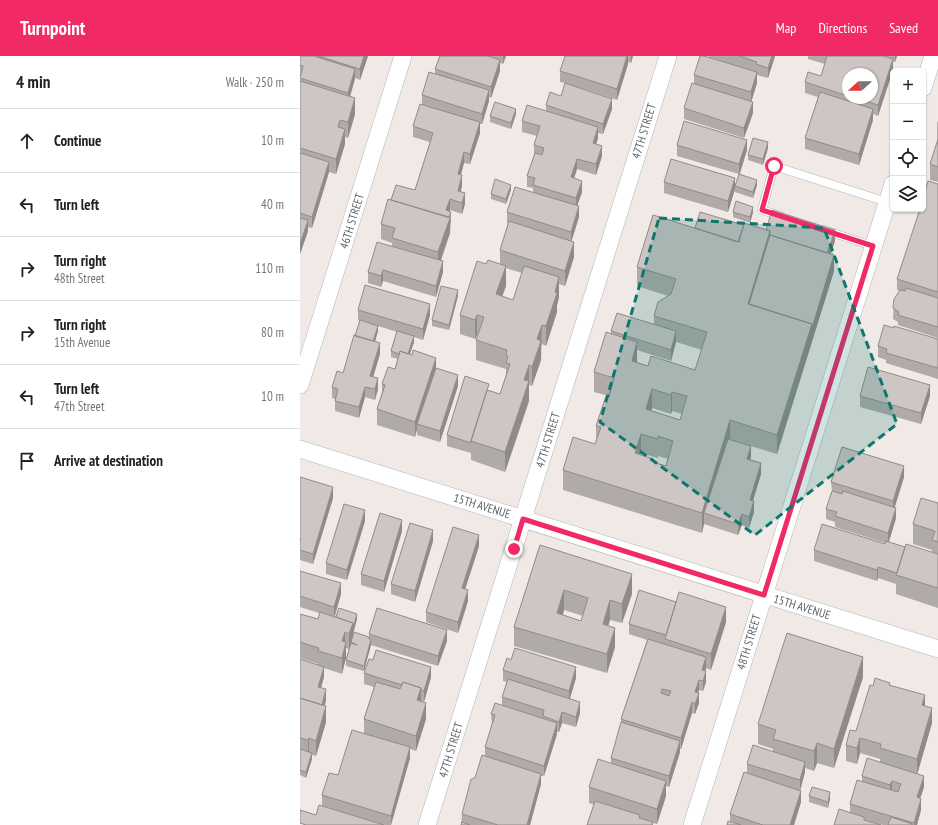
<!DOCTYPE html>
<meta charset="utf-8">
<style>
:root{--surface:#fff;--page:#f2f2f2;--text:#222;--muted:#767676;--line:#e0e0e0;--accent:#f12965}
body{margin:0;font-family:"PT Sans Narrow",sans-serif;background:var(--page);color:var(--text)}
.controls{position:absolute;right:12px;top:12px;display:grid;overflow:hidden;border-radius:6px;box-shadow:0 1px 3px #0004}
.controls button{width:36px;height:36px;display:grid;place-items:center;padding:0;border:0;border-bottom:1px solid var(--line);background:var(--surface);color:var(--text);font:20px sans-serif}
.compass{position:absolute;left:542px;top:12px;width:36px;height:36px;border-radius:50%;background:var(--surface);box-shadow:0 1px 3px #0004;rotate:249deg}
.stop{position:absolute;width:12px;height:12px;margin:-9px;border:3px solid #f12965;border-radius:50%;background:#fff}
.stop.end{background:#f12965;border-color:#fff;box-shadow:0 1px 4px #0008}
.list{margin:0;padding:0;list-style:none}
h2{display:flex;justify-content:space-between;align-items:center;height:52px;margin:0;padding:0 16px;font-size:17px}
h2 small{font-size:13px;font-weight:400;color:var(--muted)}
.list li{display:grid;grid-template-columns:26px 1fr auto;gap:12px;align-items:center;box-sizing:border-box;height:64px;padding:0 16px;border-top:1px solid var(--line)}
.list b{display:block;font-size:15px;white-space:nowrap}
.list p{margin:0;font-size:13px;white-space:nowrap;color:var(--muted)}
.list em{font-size:13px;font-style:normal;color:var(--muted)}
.icon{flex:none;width:22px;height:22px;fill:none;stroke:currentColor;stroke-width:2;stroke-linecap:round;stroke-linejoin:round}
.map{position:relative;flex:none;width:638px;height:769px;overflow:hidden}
header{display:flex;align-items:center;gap:24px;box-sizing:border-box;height:56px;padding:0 20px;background:var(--accent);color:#fff}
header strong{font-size:19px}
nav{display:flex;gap:22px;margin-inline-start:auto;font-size:14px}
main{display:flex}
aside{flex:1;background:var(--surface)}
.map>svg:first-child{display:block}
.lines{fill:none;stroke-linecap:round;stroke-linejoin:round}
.lane-casing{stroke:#b0b6b8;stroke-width:9}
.street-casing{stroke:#b0b6b8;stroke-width:18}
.lane{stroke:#fff;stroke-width:8}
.street{stroke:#fff;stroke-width:17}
.wall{fill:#b0aaa9;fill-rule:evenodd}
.shaded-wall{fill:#908b89}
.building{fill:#cdc6c4;stroke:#908b89;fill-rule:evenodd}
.route{stroke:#f12965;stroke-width:5}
.marked{fill:#0f766e;fill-opacity:0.2;stroke:#0f766e;stroke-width:3;stroke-dasharray:8 5;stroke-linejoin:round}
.labels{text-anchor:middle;stroke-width:3.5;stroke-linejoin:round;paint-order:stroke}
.street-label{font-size:12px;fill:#5c6466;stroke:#fff}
</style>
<header>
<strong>Turnpoint</strong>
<nav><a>Map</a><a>Directions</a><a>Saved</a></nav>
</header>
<main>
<aside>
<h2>4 min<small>Walk · 250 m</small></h2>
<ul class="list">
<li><svg class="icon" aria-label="ahead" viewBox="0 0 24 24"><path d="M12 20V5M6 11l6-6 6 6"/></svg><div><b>Continue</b></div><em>10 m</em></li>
<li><svg class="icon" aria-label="left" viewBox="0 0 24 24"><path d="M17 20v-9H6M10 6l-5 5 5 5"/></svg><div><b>Turn left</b></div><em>40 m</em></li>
<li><svg class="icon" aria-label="right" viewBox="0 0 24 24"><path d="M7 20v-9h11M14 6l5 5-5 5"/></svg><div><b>Turn right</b><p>48th Street</p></div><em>110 m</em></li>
<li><svg class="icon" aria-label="right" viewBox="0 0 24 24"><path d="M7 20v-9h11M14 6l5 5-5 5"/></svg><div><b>Turn right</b><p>15th Avenue</p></div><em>80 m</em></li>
<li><svg class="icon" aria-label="left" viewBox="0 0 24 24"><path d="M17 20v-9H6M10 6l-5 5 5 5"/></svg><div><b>Turn left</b><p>47th Street</p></div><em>10 m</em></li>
<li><svg class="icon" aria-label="arrive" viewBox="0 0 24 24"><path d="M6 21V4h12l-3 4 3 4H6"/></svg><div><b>Arrive at destination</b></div></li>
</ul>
</aside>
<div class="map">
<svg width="638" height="769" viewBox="0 0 638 769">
<rect width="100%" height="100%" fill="#f0e9e5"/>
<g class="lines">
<defs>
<path id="lane" d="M481 160 462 154 474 110 587 146
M524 174 573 190"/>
<path id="street" d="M623 32 633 0
M0 329 103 0
M0 393 638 593
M127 769 368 0
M392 769 593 128"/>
</defs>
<use href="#lane" class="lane-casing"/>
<use href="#street" class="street-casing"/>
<use href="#lane" class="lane"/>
<use href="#street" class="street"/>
</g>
<path class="wall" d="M0 0H68L60 24 55 22 50 41 55 58 48 82 45 81V88L36 118 29 116 12 172 8 171V175L0 198Z
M140 0H206L203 8 200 7V15L191 42 189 41V45L182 68H180V77L170 108 164 107 161 119 162 130 161 135 165 148 162 158 150 154 149 155 151 166 150 169V177L141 205 143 216 136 241 83 225 81 231 68 227V216L92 190V187L81 183V168L91 144 115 134 130 86 113 81V70L122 48V39L135 18V13Z
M265 0H333L331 7 328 6V8L317 44 284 33 312 53 303 78 298 77V82L296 88 302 100 296 119 277 113 274 122 282 136 277 150 279 161 271 185 274 201 265 230 259 228V241L257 249V256L246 290 242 288 241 291V304L232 330 229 329V345L205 416 171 404V397L147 390V379L189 335 200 338 206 319V313L176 304V284L178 279H177L175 283 160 278V259L186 208H200V194L208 167H207V156L233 136V132L227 131V120L234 100V89L237 80 222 76V65L246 55V49L261 40 265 27 260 26V15ZM206 212 222 217 213 244 202 240 206 230Z
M409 0H475L468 22 457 19V27L451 45 453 57 444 82 384 63V52L394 27V19L448 14 409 1Z
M508 0H597L595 6H593V14L578 60 573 58V64L559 109 505 93V82L518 41 505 37V26L521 20 525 8 508 3ZM548 18 572 42H548Z
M216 58 211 73 190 66V60Z
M638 65V83H637V67Z
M638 83V126L630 124V108Z
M377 89 447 94 440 118 457 129 453 142 435 136V133L428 156 364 137V126L435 130 439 118 377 100Z
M468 92 463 109 448 104V99Z
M638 128V282L598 269V266L593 263 594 243 600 235 597 234V223Z
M211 134 206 148 191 143V138Z
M433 156H453L450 167 433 161Z
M444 170 466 174 535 185 530 198 534 215 477 398 451 390V401L450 404 461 418 453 445 454 456 449 472 442 469 438 479 404 468 402 477 263 434V414L295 388 296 384V370L309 340 294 336V316L311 278V275L354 268V260L368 240 337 230V211L395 172ZM376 286 402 294 395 314 348 310 337 307V294L371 305ZM352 352 371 358 372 355 382 358 380 364 351 355ZM341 397 358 402V400L368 403 366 410 356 407 340 399Z
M158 240 149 274 132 270V264Z
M58 254 130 259 123 284 114 281V286L110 298 136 312 158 330 140 386 117 379V373L115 381 77 369V353L82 338V328L95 313 98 303 91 301V295L97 276 78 270V275L75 285 80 298 73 321 78 333 75 344 65 341 59 362 35 355V343L32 342V331L43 317 60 265 58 264Z
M594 272 638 283V323L586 307V304L578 301V290Z
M560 340H630L621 368 560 351Z
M0 421 33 442 13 508 0 504Z
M604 421 595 451 596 462 589 486 605 491 632 496V494L613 488V468L638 447V552L596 538V528L578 522 577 525 514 505V494L585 488V487L535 471V466L526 463V453L532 436 531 426Z
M65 465 47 524 26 518V507Z
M102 475 84 536 61 529V518Z
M133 485 115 546 91 538V528Z
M240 489 332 538 322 567 310 564 308 570 315 591 307 617 214 590V571ZM264 554 283 560 281 565 263 559Z
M179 490 165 533 168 545 158 577 126 566V556Z
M0 515 41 538 35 561 57 563 53 579 69 581V578L147 585 138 610 71 589 64 615 46 610V604L49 593 46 592V602L42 618 24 612V621L21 632 26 644 25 650 26 666 16 700 12 699V703L6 722 0 719V603L18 609V608L0 602V558L18 563 19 557 0 551Z
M426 566 411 614 406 612 405 615 406 626 403 635 399 634 398 636 399 647 395 658 392 657 381 693H380V696L369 731 366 730V740L357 768 353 767V769L289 747V731L311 707V702L321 668V663L347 584 329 578V568Z
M203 614 276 622 269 643 280 657 276 671 262 667 259 676H257V678L244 720H241V728L230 769H161L162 758 175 722 185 700V691L192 668 191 658 202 649V641L207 626 203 625Z
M64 617 131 621 124 646 121 645 126 663 116 695 110 693V702L91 769H85L22 750V739L38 719 64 677V663L74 631 64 628Z
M563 621 534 712 517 707 514 715 505 712V716L500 735 501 746 494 769H427L430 765V758L447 717V708L473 696V693L458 688V668Z
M590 629 625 650 632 667 617 718 624 731 620 742 621 754 617 769H583L564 764 534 769 550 756V748L562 725V720L580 706V703L560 697 557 708 546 705V689L556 675 573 630Z
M509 740 530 742 528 752 509 746Z"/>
<path class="shaded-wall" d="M64 0H68L60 24V13Z
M203 0H206L203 8Z
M327 0H328V8L317 44V33Z
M331 0H333L331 7Z
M472 0H475L468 22V12Z
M595 0H597L595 6Z
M593 3V14L578 60V49Z
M200 4V15L191 42V31Z
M55 13V23L48 47V37Z
M457 16V27L451 47V36Z
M189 34V45L182 68V58Z
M55 42V58L48 82V66Z
M312 43V53L303 78V68Z
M453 46V57L444 82V72Z
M216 53V58L211 73V67Z
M573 53V64L559 109V98Z
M180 66V77L170 108V98Z
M298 71V82L293 98V87Z
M45 73V88L36 118V103Z
M447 84V94L439 119V108Z
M468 86V92L463 109V103Z
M302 90V100L296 119V108Z
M164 96V107L158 129V118Z
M277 103V113L271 132V121Z
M29 106V116L12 172V161Z
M162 119V130L158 145V135Z
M435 122V133L428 156V145Z
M457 124V129L453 142V136Z
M282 125V136L276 153V142Z
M211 129V134L206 148V143Z
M165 137V148L162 158V147Z
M150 143V154L147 163 146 154Z
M279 150V161L271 187V176Z
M453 151V156L450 167V161Z
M151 156 150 177 138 211V196Z
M8 164V175L0 198V188Z
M535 174V185L527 210V199Z
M470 175V195L448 252V248Z
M274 186V201L265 230V215Z
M534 199V215L477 398V379L512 268Z
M143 205V216L136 241V230Z
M206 210V230L196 258V238Z
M83 214V225L81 231V220Z
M259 221V241L257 249V256L246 290V270L255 236Z
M158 234V240L149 274V269Z
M130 248V259L123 284V273Z
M177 259V279L175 283V264Z
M242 269 241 304 232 330V311L237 283Z
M78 270V275L73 292V286Z
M376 275V286L371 305V294Z
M114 280V286L107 306V301Z
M337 286V306L332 325V305Z
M80 287V298L70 331V320Z
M136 302V317L117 368V373L115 381V366Z
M229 309V345L205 416V396L224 324Z
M158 319V330L140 386V375Z
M78 322V333L75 344V333Z
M630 329V340L621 368V357Z
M65 331V341L59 362V351Z
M352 333V352L346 373V353Z
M372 336V355L371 358V339Z
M430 364V384L404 457V468L402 477V457Z
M341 378V397L335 417V397Z
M451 390V401L447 413V403Z
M461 407V418L450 454V444Z
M604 410V421L593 456V445Z
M33 431V442L13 508V498Z
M454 445V456L449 472V461Z
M596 452V462L588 488V477Z
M65 454V465L47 524V514Z
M442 458V469L438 479V468Z
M102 464V475L84 536V525Z
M133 474V485L115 546V535Z
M179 479V490L162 543V532Z
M578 511V522L577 525V514Z
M332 518V538L322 567V548Z
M41 527V538L34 561V551Z
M168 534V545L158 577V566Z
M264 534V554L257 577V557Z
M310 544V564L303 587V568Z
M426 551V566L411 614V598Z
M57 558V563L53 577V582L51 586V589L49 593V578L53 567Z
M315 572V591L307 617V598Z
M147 574V585L138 610V600Z
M45 576V592L42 585Z
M71 583V589L64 615V610Z
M46 586V602L42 618V602Z
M406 601V612L402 625V614Z
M563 601V621L534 712V693Z
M24 611V621L18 642V631Z
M131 611V621L124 646V635Z
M276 611V622L269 646V635Z
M406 615V626L403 635V625Z
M399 624V634L395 646V636Z
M121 632V647L117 644Z
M26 633V644L21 662V652Z
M399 637V647L395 658V648Z
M625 639V655L622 649Z
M280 646V657L276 671V661Z
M392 646V657L381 693V682Z
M126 647V663L116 695V680Z
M26 650V666L16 700V685Z
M632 652V667L617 719V703Z
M262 656V667L259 676V666Z
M257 667V678L244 720V710Z
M9 682V698L8 700V684Z
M560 682V697L557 708V692Z
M380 685V696L369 731V720Z
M517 687V707L514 715V695Z
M110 691V702L91 769V760Z
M12 697V703L6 722V716Z
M505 706V716L500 735V724Z
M241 718V728L230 769H227Z
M624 720V731L617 752V741Z
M366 725V740L357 768V753Z
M592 725V736L590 740V729Z
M501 735V746L494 769H490Z
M530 736V742L528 752V746Z
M621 743V754L617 769H614Z"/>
<path class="building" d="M0 0H14L55 13 48 37 0 22 3 10 0 9Z
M18 0H64L60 13Z
M140 0H188L200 4 191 31 135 13Z
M265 0H327L317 33 260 15Z
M400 0H404L457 16 451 36 394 19Z
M439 0H472L468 12 456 8 457 6Z
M527 0H583L593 3 578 49 556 42H572V18H548V40L505 26 508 16 521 20Z
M129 16 189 34 182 58 122 39Z
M0 25 55 42 48 66 40 64 38 71 45 73 36 103 0 92Z
M265 27 312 43 303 68 246 49 250 36 261 40Z
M392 27 453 46 444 72 384 52Z
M520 36 573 53 559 98 505 82Z
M195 46 216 53 211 67 190 60Z
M120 48 180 66 170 98 164 96 158 118 162 119 158 135 165 137 162 147 150 143 146 154 151 156 149 161 91 144 96 129 115 134 133 77 113 70Z
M227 49 298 71 293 87 302 90 296 108 277 103 271 121 282 125 276 142 233 129 235 122 227 120 235 97 242 99 244 92 234 89 240 70 222 65Z
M384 65 447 84 439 108 377 89Z
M453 82 468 86 463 103 448 99Z
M638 83V111L630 108Z
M0 97 29 106 12 161 0 157Z
M371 103 435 122 428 145 364 126Z
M439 118 457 124 453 136 435 130Z
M195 123 211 129 206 143 191 138Z
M628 125 638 128V236L597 223 620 153H623V142Z
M215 131 279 150 271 176 207 156Z
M88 143 150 162 138 196 92 182 95 172 81 168Z
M436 145 453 151 450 161 433 156Z
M472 154 535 174 527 197 470 179V175L466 174Z
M400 156 444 169 438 186 395 172Z
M353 159 439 186 444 167 470 175 448 248 512 268 477 379 430 364 402 457 263 414 273 381 295 388 301 371 296 370 306 340 309 341 314 322 294 316 306 276 337 286 332 305 348 310 351 300 395 314 407 276 354 260 358 246 371 238 376 223 337 211ZM352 333 371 339 372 336 387 340 380 364 346 353ZM341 378 358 383V380L373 385 366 410 356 407 353 403 335 397Z
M0 162 8 164 0 188Z
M209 165 274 186 265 215 200 194Z
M470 179 534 199 512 272V268L449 248Z
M77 186 143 205 136 230 83 214 81 220 68 216Z
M188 204 206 210 196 238 213 244 224 210 259 221 255 236 257 237 246 270 242 269 237 283 241 285 232 311 229 309 224 324 229 325 205 396 171 385 187 334 200 338 210 308 206 307 208 300 206 299 207 294 176 284 184 261 177 259 175 264 160 259 177 205 186 208Z
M65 229 130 248 123 273 58 254Z
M141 230 158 234 149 269 132 264Z
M606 232 638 242V271L598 259 599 256 593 252 594 243 600 234 605 235Z
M317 257 376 275 371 294 311 275Z
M60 264 78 270 73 285 55 280Z
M584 269 594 272V270L638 283V312L586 297 587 293 578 290Z
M97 275 114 280 108 298 100 295 99 298 91 295Z
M54 279 80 287 70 320 78 322 75 333 65 331 59 351 35 345 38 333 32 331 37 315 43 317Z
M113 294 136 302 115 366 77 353 85 329 82 328 88 311 95 313 100 295 112 299Z
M568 311 630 329 621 357 560 340Z
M136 312 158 319 140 375 117 368Z
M165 320 189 328 171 385V387L147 379Z
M428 383 451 390 447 403 461 407 450 444 454 445 449 461 442 458 438 468 404 457Z
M542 391 604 410 593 445 531 426Z
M0 421 33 431 13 498 0 494V485L1 483 0 482Z
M532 435 542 438 543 435 596 452 588 477 535 460 537 456 526 453Z
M621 442 638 447V486L632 484 635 475 613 468Z
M44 448 65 454 47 514 26 507Z
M80 457 102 464 84 525 61 518Z
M110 467 133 474 115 535 91 528Z
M522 468 585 488 586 485 605 491 597 517 578 511 577 514 514 494Z
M153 471 179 479 162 532 168 534 158 566 126 556Z
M606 488 638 498V532L596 519Z
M240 489 332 518 322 548 310 544 303 568 315 572 307 598 214 571ZM264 534 288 542 281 565 257 557Z
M0 515 41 527 34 551 0 540Z
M339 534 376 546 366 579 329 568Z
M379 536 426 551 411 598 365 583Z
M39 552 57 558 53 572V567L36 561Z
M77 552 147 574 138 600 69 578Z
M20 556 53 567 49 578 45 576 42 585 46 586 42 602 18 595 19 592 0 586V558L18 563Z
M54 576 69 581V583H71L64 610 46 604 51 587 57 589 51 586Z
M487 577 563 601 534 693 517 687 514 695 473 683 476 674 458 668Z
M348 583 406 601 402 614 406 615 403 625 399 624 395 636 399 637 395 648 392 646 381 682 321 663ZM362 633 371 635 369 640 361 637Z
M215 592 276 611 269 635 203 614 207 602 211 604Z
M76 594 131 611 124 635 121 634V632L103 626 102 629 64 617 69 603 73 604Z
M0 603 24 611 18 631 26 633 22 649 0 642Z
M575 622 590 627 589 629 625 639 622 649 632 652 617 703 580 692 581 688 560 682 557 692 546 689 550 674 556 675 570 629 573 630Z
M208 623 280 646 276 661 262 656 259 666 243 660 244 654 202 641Z
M76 626 100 633 103 626 121 632 117 644 126 647 116 680 64 663Z
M0 642 26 650 16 685 9 682 8 684 0 682Z
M195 647 257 667 244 710 185 691 195 659 191 658Z
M321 666 380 685 369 720 311 702Z
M52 674 110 691 91 760 22 739 29 717 38 719Z
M453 689 505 706 500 724 447 708Z
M0 693 12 697 6 716 0 714Z
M182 699 241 718 227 769H198L162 758 171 723 175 722Z
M567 702 624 720 617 741 621 743 614 767 550 748 557 724 598 736 601 728 592 725 590 729 562 720Z
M298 703 366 725 357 753 289 731Z
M444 716 501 735 490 769H463L430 758Z
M512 731 530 736 528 746 509 740Z
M295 745 340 759 339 762 353 766 352 769H287Z
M19 749 84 769H6L0 767V754L16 759Z
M539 753 564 761V764L581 769H534Z
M591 761 612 768V769H588Z
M428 765 441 769H427Z
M162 766 170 769H161Z"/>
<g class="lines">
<path class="route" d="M214 493 223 463 464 539 573 190 462 154 474 110"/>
</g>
<path class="marked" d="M359 162 524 172 597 368 455 479 300 366Z"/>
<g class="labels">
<g class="street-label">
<text transform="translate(344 75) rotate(-73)" y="4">47TH STREET</text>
<text transform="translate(52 165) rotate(-73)" y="4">46TH STREET</text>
<text transform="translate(248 384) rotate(-73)" y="4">47TH STREET</text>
<text transform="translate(182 450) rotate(17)" y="4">15TH AVENUE</text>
<text transform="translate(502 551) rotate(17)" y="4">15TH AVENUE</text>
<text transform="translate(449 586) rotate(-73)" y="4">48TH STREET</text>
<text transform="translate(151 694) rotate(-73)" y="4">47TH STREET</text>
</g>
</g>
</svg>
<div class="controls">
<button>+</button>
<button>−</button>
<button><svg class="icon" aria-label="locate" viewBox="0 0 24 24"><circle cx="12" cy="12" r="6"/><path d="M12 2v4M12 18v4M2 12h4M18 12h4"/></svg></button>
<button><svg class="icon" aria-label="layers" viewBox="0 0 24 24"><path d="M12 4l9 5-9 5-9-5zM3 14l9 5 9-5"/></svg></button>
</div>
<svg class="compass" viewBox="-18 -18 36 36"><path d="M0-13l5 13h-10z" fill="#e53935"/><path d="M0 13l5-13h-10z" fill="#767676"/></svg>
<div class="stop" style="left:474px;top:110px"></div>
<div class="stop end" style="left:214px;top:493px"></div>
</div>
</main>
